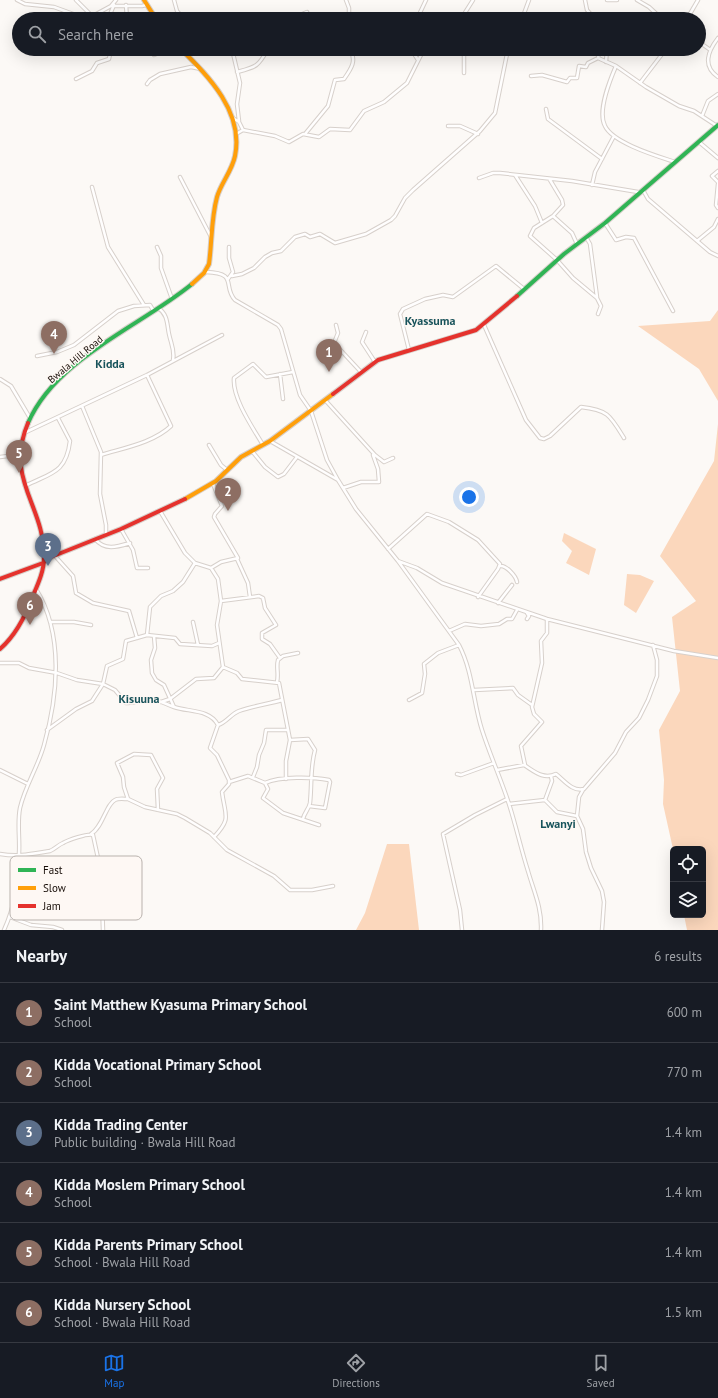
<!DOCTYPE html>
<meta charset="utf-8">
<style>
:root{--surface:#171b24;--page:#242831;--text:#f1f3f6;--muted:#9ea1a6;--line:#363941;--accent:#1a73e8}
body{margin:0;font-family:"PT Sans",sans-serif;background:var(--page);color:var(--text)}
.controls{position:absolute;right:12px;bottom:12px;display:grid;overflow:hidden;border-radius:6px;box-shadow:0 4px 16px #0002}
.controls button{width:36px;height:36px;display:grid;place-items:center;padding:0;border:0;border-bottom:1px solid var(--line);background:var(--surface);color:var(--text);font:20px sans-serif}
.you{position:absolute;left:469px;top:497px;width:14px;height:14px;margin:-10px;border:3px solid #fff;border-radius:50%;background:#1a73e8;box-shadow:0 0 0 6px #1a73e833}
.badge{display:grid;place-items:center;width:26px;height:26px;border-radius:50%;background:var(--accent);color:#fff;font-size:13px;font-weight:700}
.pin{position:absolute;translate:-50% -33px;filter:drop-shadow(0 1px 2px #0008)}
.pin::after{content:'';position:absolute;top:21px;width:14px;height:12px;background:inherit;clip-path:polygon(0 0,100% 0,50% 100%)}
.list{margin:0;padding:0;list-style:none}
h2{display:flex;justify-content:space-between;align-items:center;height:52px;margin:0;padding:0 16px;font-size:17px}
h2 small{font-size:13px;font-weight:400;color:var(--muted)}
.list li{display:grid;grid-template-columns:26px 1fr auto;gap:12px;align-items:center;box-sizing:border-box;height:60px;padding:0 16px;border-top:1px solid var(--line)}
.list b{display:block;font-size:15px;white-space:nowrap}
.list p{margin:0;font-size:13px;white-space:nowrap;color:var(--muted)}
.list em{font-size:13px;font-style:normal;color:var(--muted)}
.icon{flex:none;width:22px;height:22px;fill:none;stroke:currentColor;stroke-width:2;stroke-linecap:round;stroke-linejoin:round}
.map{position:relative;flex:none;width:718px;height:930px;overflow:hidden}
.search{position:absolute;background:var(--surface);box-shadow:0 4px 16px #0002;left:12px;right:12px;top:12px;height:44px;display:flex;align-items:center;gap:10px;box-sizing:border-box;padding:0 14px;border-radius:22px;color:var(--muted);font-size:15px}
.sheet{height:412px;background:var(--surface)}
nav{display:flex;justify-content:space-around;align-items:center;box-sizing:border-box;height:56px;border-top:1px solid var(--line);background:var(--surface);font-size:11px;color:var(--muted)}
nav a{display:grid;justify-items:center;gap:2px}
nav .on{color:var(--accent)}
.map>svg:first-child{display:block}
.green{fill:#fbd7bc}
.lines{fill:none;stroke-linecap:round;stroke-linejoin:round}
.street-casing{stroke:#d7d0cb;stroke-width:4.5}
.fast-casing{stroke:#d7d0cb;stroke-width:6}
.slow-casing{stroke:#d7d0cb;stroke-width:6}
.jam-casing{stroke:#d7d0cb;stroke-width:6}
.street{stroke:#fffefe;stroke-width:2.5}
.fast{stroke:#30b455;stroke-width:4}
.slow{stroke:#ff9f0a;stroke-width:4}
.jam{stroke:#e5322d;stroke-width:4}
.labels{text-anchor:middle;stroke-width:3;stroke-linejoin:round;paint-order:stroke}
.street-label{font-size:10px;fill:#170d07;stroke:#fef8f4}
.quarter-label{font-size:12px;font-weight:bold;fill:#18535b;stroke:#fef8f4}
.key{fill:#fef8f4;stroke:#b9b2ad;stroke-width:1}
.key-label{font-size:11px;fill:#170d07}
</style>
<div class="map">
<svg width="718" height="930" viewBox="0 0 718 930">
<rect width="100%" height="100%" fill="#fcf9f6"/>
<path class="green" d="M718 310V401L699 369 638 326 710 321Z
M718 424V930H687L684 915H703V849H673L663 804 664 780 659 730 680 691 672 617 696 601 660 556 714 461Z
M564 533 596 549 589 575 566 563 572 551 562 541Z
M627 574 640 575 654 581 636 613 624 605Z
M387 844H409L419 930H356L365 913Z"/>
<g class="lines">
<defs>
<path id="street" d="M17 0 25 4 54 7 87 19 111 6 116 0
M76 0 92 16
M174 0 177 11 184 19
M346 0 349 8V19
M585 0 587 10 595 19
M607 0H617
M637 0 649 7 662 19
M126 5 127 19
M112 6H142L146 5
M108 19 114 5
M291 19 307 12
M417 19 426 0
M461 19 473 0
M522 19 529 0
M687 19 698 0
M718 38C708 51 702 66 718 77
M699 42 709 49
M232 49 240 83 237 104 239 121
M411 49 418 60
M464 49V73
M154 55 170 49
M189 57 192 49
M598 58 600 49
M606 62 607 49
M616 66C610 80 597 111 605 126 613 143 657 156 675 162
M237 72C256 67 258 67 268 49
M531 76 542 75 567 82 570 78H577L579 66 586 67 588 63 598 58 616 66 646 87 679 106 694 111 717 126
M76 79 92 71 97 63 109 59 111 49
M640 83 666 49
M147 84 150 80 160 74 191 67 201 69
M546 109 548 119 602 159
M702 116 708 101 718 94
M233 118 239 122 243 130 275 136 289 142 303 134 319 137 330 129 350 130 364 111 384 102 407 83 424 49
M448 126H460L478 134
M236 134 243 130
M305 134 328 106 335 80 344 79C351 69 357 61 350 49
M699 142 718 158
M718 171 712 176 718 182
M515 175 535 206 542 223
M180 177 211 237
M479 178 493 173H500L572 181 638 192
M550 180 562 200 563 205 553 216
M718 184 716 205 718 208
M592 185 595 172 614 136
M92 187 108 247 144 305
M643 190 648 199 710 252 718 256
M605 223 616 240 626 237 634 238 673 311
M586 237 590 244 597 297
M697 241 714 227 718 219
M577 244 572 233 553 216 534 228 530 236 557 260 573 278 597 298 601 306 598 314
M157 247 161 256V268L172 299
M206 272C239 273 222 286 235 300L278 325 281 329 300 395 311 411 327 460 338 480
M232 276 242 274 254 268 265 257 272 253 281 251 295 237 305 234 310 237 320 234 335 243 366 234 391 220 395 216 405 198 413 190 480 131 495 113 508 49
M228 279 233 272 229 258V247
M158 308C168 314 167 325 169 334 171 344 175 350 173 360
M336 325 338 333 334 343 361 372
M484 325 526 420 540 438 544 439 550 436 581 407C608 410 610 415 624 438
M366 332 362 342 375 362
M409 350 400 314 403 309 425 299 443 295 453 297 496 266 524 289
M37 356 57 352 74 345 118 311 134 306 150 305 153 310
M280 374 283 399
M0 379 11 386 30 418
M325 400 375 455 384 462 393 458
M82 406 101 452 100 494 106 525V535
M24 433 147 375 222 335
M270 441 338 480 356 509 398 561 459 645C473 672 473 702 482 730 490 755 501 779 509 804 516 826 521 849 528 871 534 892 542 908 541 930
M209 445 221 465 227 470
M263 445C253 428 232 398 234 378L253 364 266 377 293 372
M252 451 265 467 278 477 284 474 297 457
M101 455C123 448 153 443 171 426L147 375
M0 457 8 456 19 463
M25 486C50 473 66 474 70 441L58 418
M343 488 361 482H379L378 469 373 455
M160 511 185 553 195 563 211 568 218 579 221 601 217 625 223 667 214 678 196 679 170 699 161 702
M121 529 133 550 137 568H148
M95 539C105 551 117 547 130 543
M388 549 427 514 449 522 478 540 500 564 498 569 478 597
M55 556 73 576 76 593 93 603 129 611 137 638
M237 559 248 583 250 597
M398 561 417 568 442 583 547 619 674 651 718 658
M500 566C506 565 516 576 517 582
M211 568 221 562 238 558 214 517 215 514 222 506 213 484
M221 601 259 596 263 598 265 608 276 625 262 633V639L270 644 280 658
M498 603 512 585
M527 613 529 616 527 619
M50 622H74L91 625
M193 622 198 645
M449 631 465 624 481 626 499 624 507 619H512L517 610
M147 635 150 607 161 596 173 591 183 582 195 563
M154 636 155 648 151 660 152 673 156 680 164 685 174 707
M0 663H19L29 668 57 673 77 680 103 684 115 690 126 703C134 704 140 700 147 699 156 698 165 704 174 707 188 712 210 709 218 725 226 723 231 714 239 711 253 706 268 704 282 700
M223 667 237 673 242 679 279 683 290 740 286 761V779
M277 682C279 674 276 667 278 660L283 656 298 653
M474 690 513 688 518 695 532 705
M409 700 422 693 425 674 424 664 438 653 459 645
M47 730 76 709 92 701 103 684 107 666 123 659 126 641 147 635 175 638 180 644 212 646 219 643
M290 740 308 739 315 750C310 768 312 784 310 803 309 809 304 813 303 819
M525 765 521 746 542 722 534 714 532 707 542 663 541 641 547 633V619
M0 770 28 784
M497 770 524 765C534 771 543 780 556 774 564 780 572 792 584 789L615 753 626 732 639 718 648 700 657 676V660L653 645
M457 774 461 775 494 763
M253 777 257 767 259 755 264 743 266 730H287
M229 782 248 776 265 783C280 776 313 777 329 780L330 782 325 808 309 806
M265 783 268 789 263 798 283 813 319 825
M583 790 579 797 577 816 583 829 586 852 591 868 602 891 604 902 602 930
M545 800 552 781 551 776
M509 804 545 800 557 812 577 816
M158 810 157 789 163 778 151 755 134 754 117 763 123 777 124 787 128 799 145 807 177 814 185 818 210 833 227 850 274 876 290 890H312L333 886
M91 834C103 827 106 804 115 800 118 798 124 799 128 799
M214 837C232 818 225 816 222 792L229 784V780L217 755 210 748 218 725
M0 854C19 857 31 854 50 851 55 849 58 845 63 843 68 840 88 833 93 835L101 872 103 930
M10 917 31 925 53 927 62 930
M4 930C15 906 19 879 19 853 20 838 17 823 20 808 25 786 38 767 44 745 58 696 64 634 36 589
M462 930 460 910 443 834 475 815 507 799"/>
<path id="fast" d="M517 296 564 254 605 223 718 125
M28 423C56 358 141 326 192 284"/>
<path id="slow" d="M144 0 156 19
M181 49C209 77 244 112 235 156 232 171 221 183 217 197 211 219 212 242 209 264L204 273 192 284
M185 499 216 481 241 457 270 441 333 394"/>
<path id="jam" d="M333 394 378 360 476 330 517 296
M0 579 43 563 51 557 121 529 185 499
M0 649C16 635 25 617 32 598 37 586 44 572 44 558 45 505 4 480 28 423"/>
</defs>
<use href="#street" class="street-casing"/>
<use href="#fast" class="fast-casing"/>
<use href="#slow" class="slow-casing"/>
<use href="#jam" class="jam-casing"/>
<use href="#street" class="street"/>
<use href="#fast" class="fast"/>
<use href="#slow" class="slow"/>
<use href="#jam" class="jam"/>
</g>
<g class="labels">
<g class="street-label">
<text transform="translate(75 359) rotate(-40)" y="4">Bwala Hill Road</text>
</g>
<g class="quarter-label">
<text x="430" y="325">Kyassuma</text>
<text x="110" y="368">Kidda</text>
<text x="139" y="703">Kisuuna</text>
<text x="558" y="828">Lwanyi</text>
</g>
</g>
<rect x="10" y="856" width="132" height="64" rx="6" class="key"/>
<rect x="18" y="868" width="18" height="4" fill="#30b455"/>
<rect x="18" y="886" width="18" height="4" fill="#ff9f0a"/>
<rect x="18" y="904" width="18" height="4" fill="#e5322d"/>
<g class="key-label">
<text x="43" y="874">Fast</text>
<text x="43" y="892">Slow</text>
<text x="43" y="910">Jam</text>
</g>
</svg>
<div class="controls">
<button><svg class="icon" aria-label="locate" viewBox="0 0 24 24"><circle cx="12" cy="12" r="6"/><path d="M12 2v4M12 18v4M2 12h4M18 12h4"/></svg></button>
<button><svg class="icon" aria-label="layers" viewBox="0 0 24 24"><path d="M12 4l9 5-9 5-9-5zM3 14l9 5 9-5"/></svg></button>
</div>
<div class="you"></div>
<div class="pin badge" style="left:329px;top:372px;background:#8d6e63">1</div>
<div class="pin badge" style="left:228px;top:511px;background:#8d6e63">2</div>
<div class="pin badge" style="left:48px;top:566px;background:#5c6f8a">3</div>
<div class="pin badge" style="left:54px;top:354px;background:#8d6e63">4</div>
<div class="pin badge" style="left:19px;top:473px;background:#8d6e63">5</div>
<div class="pin badge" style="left:30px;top:625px;background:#8d6e63">6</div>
<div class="search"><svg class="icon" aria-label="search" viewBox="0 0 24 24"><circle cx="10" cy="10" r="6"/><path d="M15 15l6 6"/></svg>Search here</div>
</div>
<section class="sheet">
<h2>Nearby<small>6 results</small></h2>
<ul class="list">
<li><span class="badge" style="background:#8d6e63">1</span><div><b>Saint Matthew Kyasuma Primary School</b><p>School</p></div><em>600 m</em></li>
<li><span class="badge" style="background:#8d6e63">2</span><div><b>Kidda Vocational Primary School</b><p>School</p></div><em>770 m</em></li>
<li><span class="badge" style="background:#5c6f8a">3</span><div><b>Kidda Trading Center</b><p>Public building · Bwala Hill Road</p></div><em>1.4 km</em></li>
<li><span class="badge" style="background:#8d6e63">4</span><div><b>Kidda Moslem Primary School</b><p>School</p></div><em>1.4 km</em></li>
<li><span class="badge" style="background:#8d6e63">5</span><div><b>Kidda Parents Primary School</b><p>School · Bwala Hill Road</p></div><em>1.4 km</em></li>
<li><span class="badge" style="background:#8d6e63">6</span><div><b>Kidda Nursery School</b><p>School · Bwala Hill Road</p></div><em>1.5 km</em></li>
</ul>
</section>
<nav>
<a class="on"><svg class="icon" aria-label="map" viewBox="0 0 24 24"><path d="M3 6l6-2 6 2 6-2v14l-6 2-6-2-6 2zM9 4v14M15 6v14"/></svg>Map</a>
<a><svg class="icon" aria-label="directions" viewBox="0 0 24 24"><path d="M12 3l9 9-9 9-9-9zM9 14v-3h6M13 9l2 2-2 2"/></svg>Directions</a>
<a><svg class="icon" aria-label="saved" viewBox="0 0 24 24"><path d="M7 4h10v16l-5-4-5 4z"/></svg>Saved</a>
</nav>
